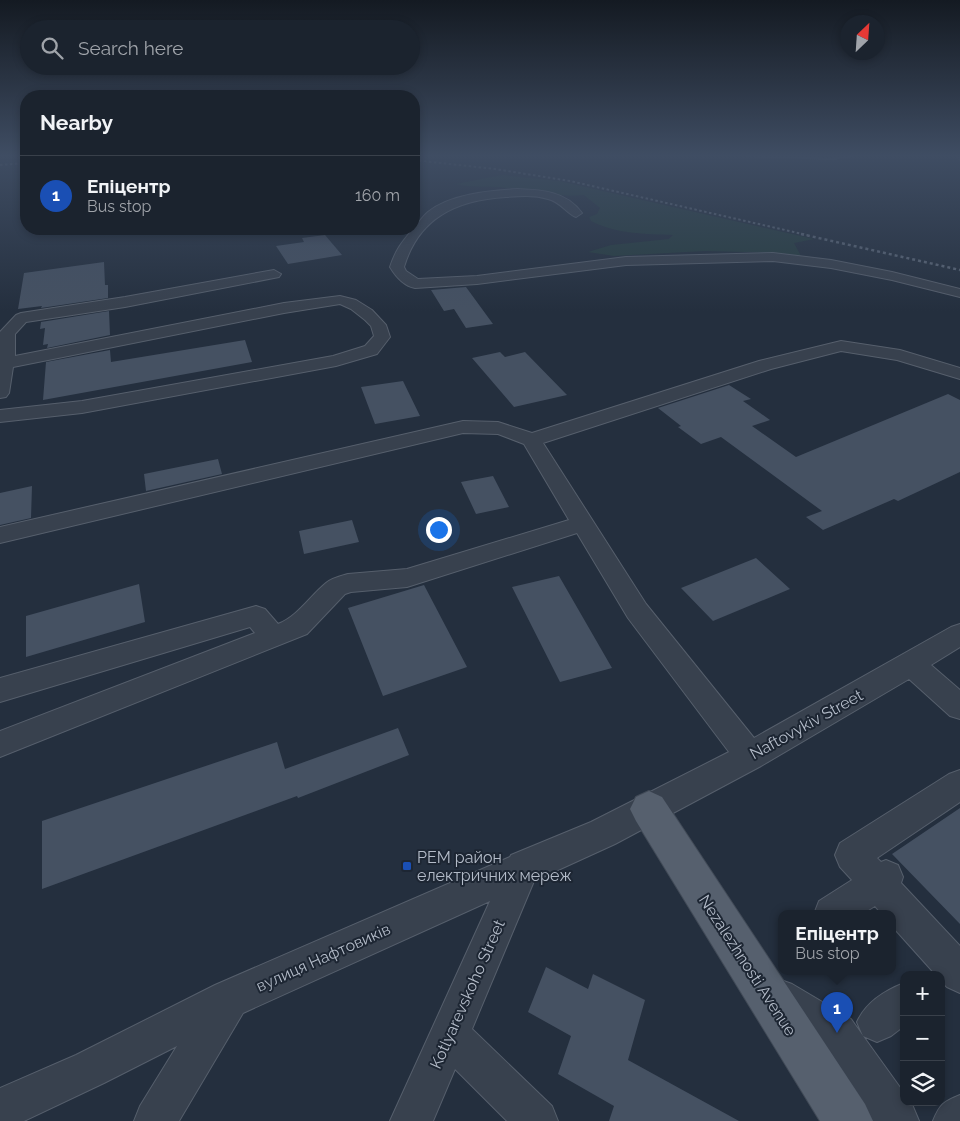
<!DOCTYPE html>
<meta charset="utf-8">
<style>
:root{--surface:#1b232e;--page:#282f3a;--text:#f1f3f6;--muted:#a0a4aa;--line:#39404a;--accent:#d93025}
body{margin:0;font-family:Raleway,sans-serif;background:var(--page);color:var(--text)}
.controls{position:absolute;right:15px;bottom:15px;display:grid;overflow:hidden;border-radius:10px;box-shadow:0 2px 8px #0003}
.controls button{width:45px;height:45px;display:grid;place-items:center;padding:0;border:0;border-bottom:1px solid var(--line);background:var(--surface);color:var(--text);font:25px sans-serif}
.compass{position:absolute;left:840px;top:15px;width:45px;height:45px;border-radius:50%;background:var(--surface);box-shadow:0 2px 8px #0003;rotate:25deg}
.you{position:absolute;left:438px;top:529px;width:18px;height:18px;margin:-12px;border:4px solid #fff;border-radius:50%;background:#1a73e8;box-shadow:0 0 0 8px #1a73e833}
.badge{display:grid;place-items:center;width:32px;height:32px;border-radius:50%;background:var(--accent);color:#fff;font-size:16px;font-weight:700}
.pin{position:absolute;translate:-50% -41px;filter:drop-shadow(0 1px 2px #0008)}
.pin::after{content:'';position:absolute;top:26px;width:18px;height:15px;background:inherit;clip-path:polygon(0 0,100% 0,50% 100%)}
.popup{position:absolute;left:778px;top:910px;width:118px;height:65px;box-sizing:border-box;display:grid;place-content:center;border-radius:10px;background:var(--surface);filter:drop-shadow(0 1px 4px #0005);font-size:16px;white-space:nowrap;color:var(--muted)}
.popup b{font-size:19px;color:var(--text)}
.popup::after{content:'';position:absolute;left:50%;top:100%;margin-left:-10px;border:10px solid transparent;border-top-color:var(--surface)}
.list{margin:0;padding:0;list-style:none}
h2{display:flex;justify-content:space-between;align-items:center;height:65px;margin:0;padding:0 20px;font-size:21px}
h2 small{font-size:16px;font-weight:400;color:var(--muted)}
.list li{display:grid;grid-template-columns:32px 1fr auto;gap:15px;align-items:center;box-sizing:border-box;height:80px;padding:0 20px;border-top:1px solid var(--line)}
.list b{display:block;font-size:19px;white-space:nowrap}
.list p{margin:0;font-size:16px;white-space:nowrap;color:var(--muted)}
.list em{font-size:16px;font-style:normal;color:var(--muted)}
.icon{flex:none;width:28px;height:28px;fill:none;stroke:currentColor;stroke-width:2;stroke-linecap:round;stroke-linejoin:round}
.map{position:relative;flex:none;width:960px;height:1121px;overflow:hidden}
.search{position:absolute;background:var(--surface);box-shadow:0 2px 8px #0003;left:20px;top:20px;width:400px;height:55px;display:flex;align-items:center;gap:12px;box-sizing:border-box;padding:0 18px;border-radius:28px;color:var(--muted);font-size:19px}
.panel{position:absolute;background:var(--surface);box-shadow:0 2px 8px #0003;left:20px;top:90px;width:400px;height:145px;border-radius:20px}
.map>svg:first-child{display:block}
.green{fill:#263c3f}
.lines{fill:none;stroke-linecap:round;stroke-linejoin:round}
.stream{fill:#394c67;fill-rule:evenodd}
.building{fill:#455162}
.minor-casing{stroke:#565f6c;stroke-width:2}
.major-casing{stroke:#414a57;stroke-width:2}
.minor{fill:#38414e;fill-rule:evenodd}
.major{fill:#56606e;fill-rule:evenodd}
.rail-far1{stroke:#5a6575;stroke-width:2;stroke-dasharray:2.5 2.5;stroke-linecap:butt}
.rail{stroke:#5a6575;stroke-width:2.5;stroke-dasharray:3 3;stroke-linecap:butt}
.transit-dot{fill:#1a4fb4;stroke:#1d2633;stroke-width:2}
.labels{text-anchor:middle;stroke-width:4;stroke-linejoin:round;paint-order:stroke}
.near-street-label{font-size:16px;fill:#b4bcc9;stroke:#1d2633}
.near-poi-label{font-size:16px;fill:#b4bcc9;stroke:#1d2633;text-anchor:start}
</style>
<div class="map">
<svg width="960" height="1121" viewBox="0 0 960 1121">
<rect width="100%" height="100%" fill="#242f3e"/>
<path class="green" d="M502 175 559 181 814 239 794 243 801 256 781 253 705 251 614 256 588 252 611 245 669 239 673 235C645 234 616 234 591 221L589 217 597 214 600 208 584 195C555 198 527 190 499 187 484 186 470 188 456 184Z"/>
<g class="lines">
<path class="stream" d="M864 154H868L833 160 746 157 747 156 833 158Z
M958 154H960V162L959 161Z"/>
</g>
<path class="building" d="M325 235 342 255 288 264 276 246 304 242 302 238Z
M104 262 105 285H108V298L41 308 42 306 18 309 24 273Z
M466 287 493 324 466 328 454 309 444 311 431 290Z
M109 311 110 335 47 348 48 344 43 345 45 328 40 329 41 322Z
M245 340 252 362 43 400 46 362 110 350 111 362Z
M500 352 505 357 525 352 567 395 514 407 472 358Z
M403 381 420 416 375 424 361 387Z
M729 385 751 399 743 401 770 420 752 426 796 457 948 394 960 400V472L898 501 894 499 823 530 806 517 822 511 721 437 701 444 678 427 681 426 658 408Z
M218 459 222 474 146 491 144 474Z
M493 476 509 507 476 514 461 482Z
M32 486 31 518 0 525V493Z
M352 520 359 542 304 554 299 531Z
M756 558 790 589 713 621 681 588Z
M559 576 612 668 560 682 512 587Z
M139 584 145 622 26 657V616Z
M424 585 467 667 383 696 348 608Z
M398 728 409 755 298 798 297 796 42 889V821L277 742 285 769Z
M960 808V924L892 854Z
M546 967 588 989 593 974 645 1000 628 1060 739 1121H609L614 1106 558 1074 571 1036 528 1012Z"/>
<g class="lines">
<defs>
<path id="minor" d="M517 189C542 190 566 191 582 213L576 217C567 214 561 202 548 199 534 195 520 196 506 197 457 200 419 217 404 267L406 271 418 279 477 276 626 257 773 253 831 260 892 272 960 289V297L892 280 831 268 773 261 626 265 477 284 415 288C404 286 396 277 390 267 396 249 402 242 413 229 418 224 422 217 428 212 451 194 488 191 517 189Z
M274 270 281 274 279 277 125 307 26 322 15 334V356L284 303 340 296 356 300 372 310 386 325 390 337 377 354 336 366 82 413 0 422V410L82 401 333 356 365 346 374 336 371 326 365 320 351 309 340 304 284 313 13 367 9 393 6 397 0 398V332L16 315 21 313 125 297Z
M841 341 900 350 960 368V379L897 360 841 351 771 369 543 443 646 604 754 738 951 627 960 624V647L931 665 960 690V719L950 716 909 679 761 766 615 844 534 881 472 1029 552 1106 558 1121H507L455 1069 433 1121H390L490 901 243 1013 179 1121H134L140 1106 177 1046 104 1083 24 1121H0V1088L76 1055 215 985 510 857 511 855 591 822 729 752 628 618 577 533 407 587 351 592 345 594 307 634 0 757V731L255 633 250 627 0 702V678L256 606 265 609 278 624C298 616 309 597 326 583 332 578 341 576 348 574L407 569 569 520 524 444 498 434 463 433 0 543V527L463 421 498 422 532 433 759 361Z
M960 770V802L877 858 881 862 886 860 898 865 903 877 901 883 960 946V993L947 987 941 981V975H936L892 926V914H882L875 906 862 914H814L819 901 852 880 840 867 835 855 840 843 949 774Z
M778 979 792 984 851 1019 863 1036 857 1022C866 1002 884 991 904 983V1026L891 1036 877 1042 863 1036 904 1093V1102H911L919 1121H873L823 1047 764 1012 759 998 764 984Z
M960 1095V1121H933C940 1104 943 1102 960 1095Z"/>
<path id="major" d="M649 791 662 797 865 1104 873 1121H820L636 821 630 809 636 797Z"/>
</defs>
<use href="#minor" class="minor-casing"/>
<use href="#major" class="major-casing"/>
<use href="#minor" class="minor"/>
<use href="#major" class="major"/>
<path class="rail-far1" d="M414 160 495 169 570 181 807 235
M0 165 26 163"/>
<path class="rail" d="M801 234 960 270"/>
</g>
<linearGradient id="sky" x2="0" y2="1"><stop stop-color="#141a22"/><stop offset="0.5" stop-color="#3f4d63"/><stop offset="1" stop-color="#3f4d63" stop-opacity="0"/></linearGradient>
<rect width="960" height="311" fill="url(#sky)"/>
<rect class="transit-dot" x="402" y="861" width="10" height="10" rx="2.5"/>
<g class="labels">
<g class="near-street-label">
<text transform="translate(806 724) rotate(-29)" y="6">Naftovykiv Street</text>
<text transform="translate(323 957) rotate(-24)" y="6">вулиця Нафтовиків</text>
<text transform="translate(748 965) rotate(57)" y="6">Nezalezhnosti Avenue</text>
<text transform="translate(467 994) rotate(-66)" y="6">Kotlyarevskoho Street</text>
</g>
<g class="near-poi-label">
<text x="417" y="863">РЕМ район<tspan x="417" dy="18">електричних мереж</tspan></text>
</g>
</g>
</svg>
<div class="controls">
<button>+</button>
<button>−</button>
<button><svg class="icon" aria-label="layers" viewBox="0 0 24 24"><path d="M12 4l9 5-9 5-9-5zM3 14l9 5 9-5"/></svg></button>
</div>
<svg class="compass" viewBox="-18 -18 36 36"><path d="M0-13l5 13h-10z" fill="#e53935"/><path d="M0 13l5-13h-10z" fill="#a0a4aa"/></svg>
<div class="you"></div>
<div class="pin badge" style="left:837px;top:1033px;background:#1a4fb4">1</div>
<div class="popup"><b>Епіцентр</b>Bus stop</div>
<div class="search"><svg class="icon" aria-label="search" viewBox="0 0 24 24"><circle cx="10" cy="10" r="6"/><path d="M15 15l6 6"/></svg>Search here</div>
<section class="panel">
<h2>Nearby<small></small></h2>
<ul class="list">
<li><span class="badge" style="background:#1a4fb4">1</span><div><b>Епіцентр</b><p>Bus stop</p></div><em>160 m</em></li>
</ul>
</section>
</div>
